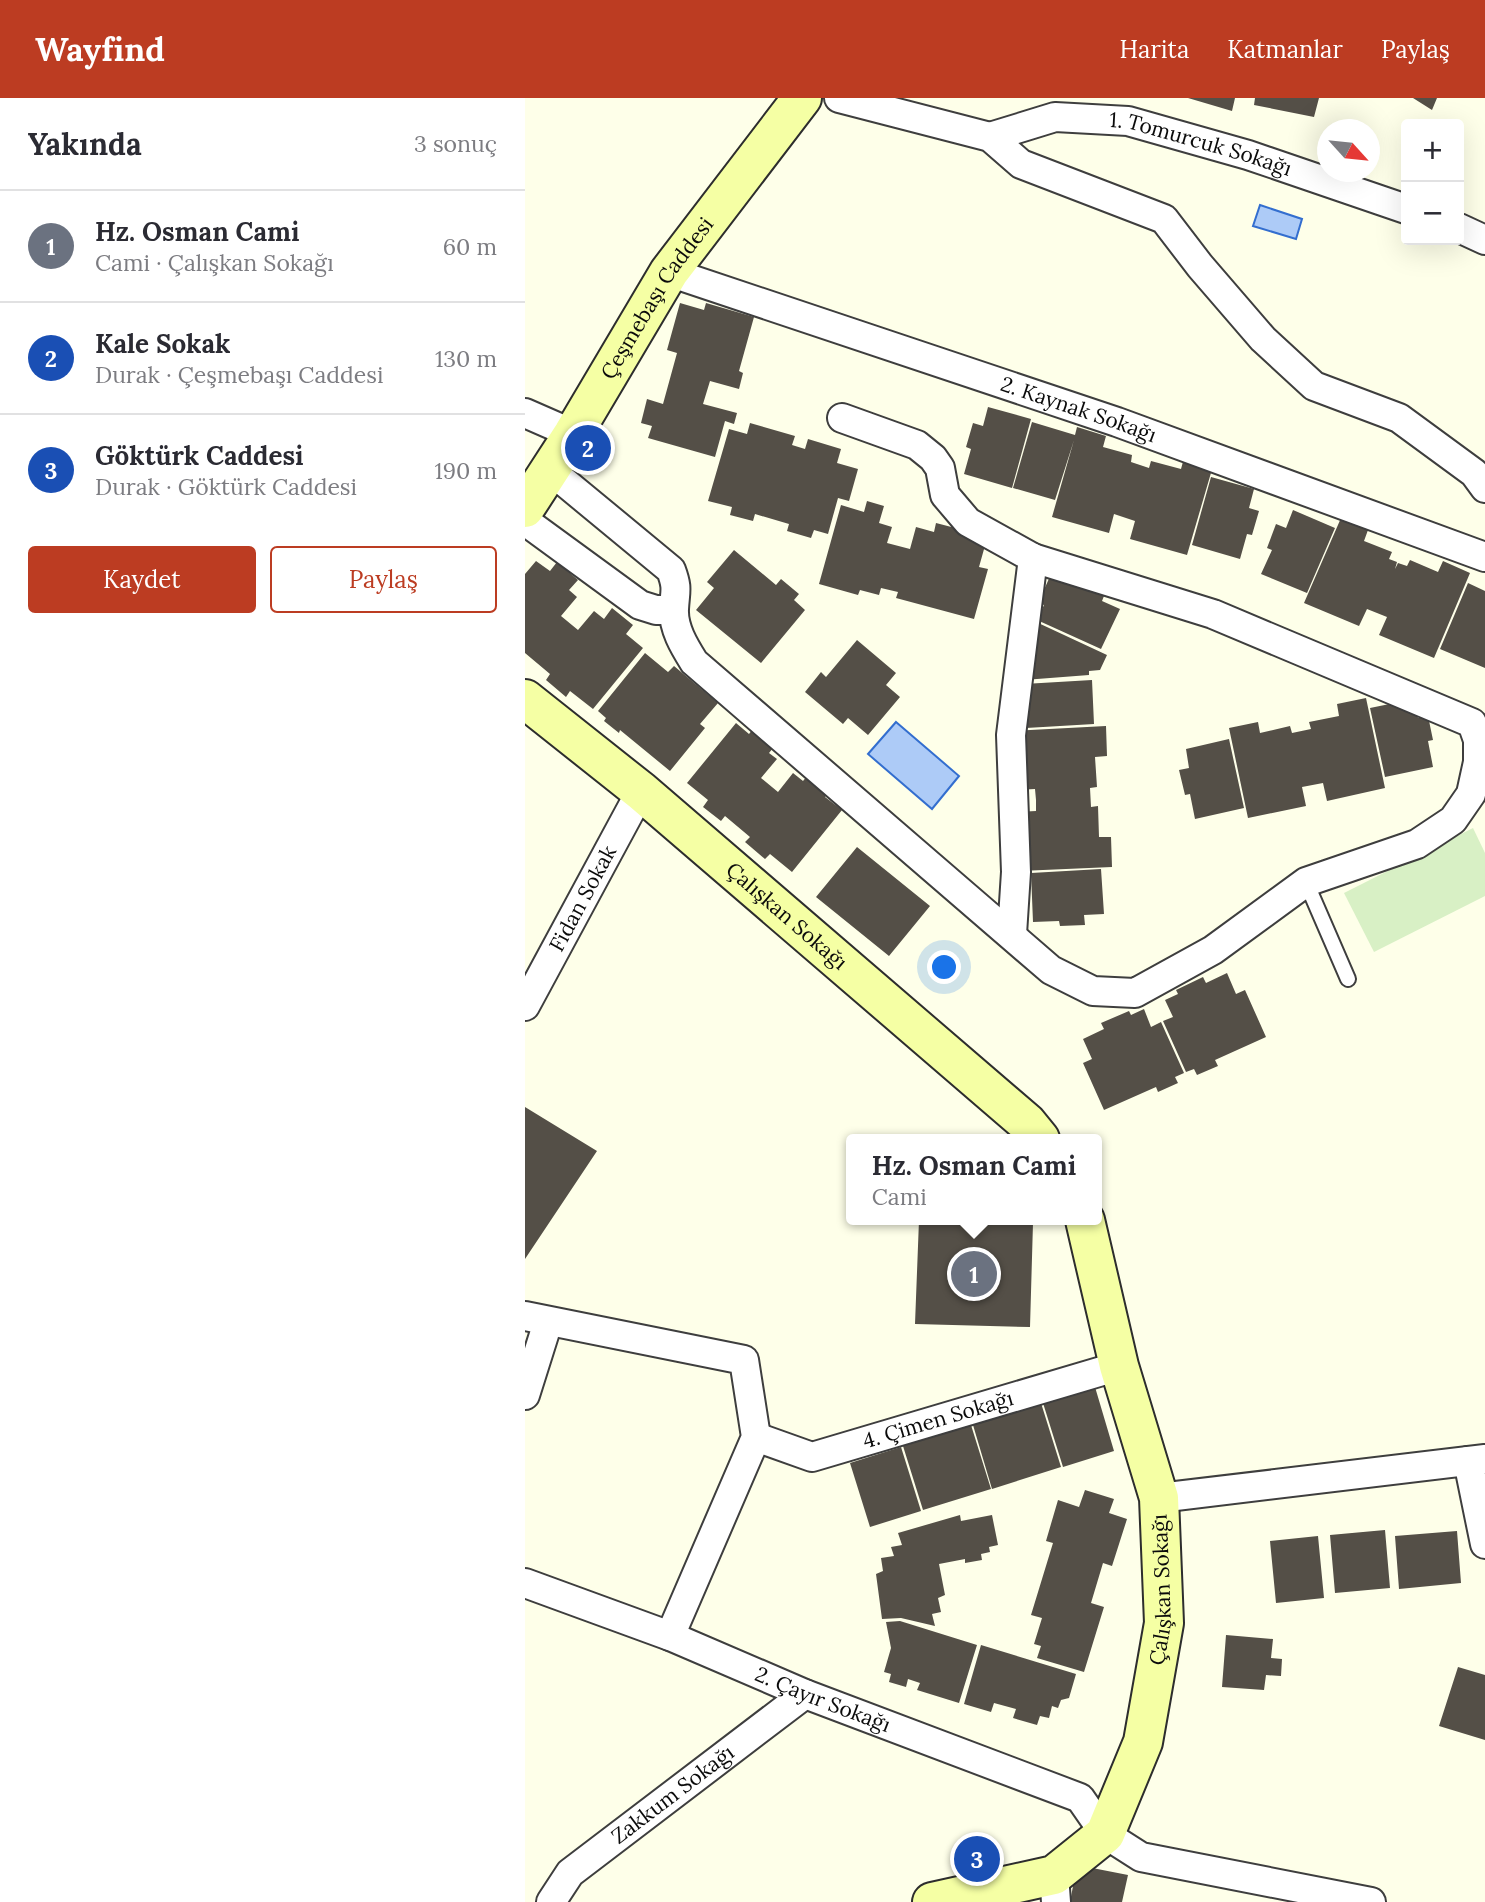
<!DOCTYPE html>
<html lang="tr">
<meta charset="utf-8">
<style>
:root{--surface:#fff;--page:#f7f7f7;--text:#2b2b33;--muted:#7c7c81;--line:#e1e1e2;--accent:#bc3c22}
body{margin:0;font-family:Lora,serif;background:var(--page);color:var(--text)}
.controls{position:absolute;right:21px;top:21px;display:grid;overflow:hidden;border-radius:7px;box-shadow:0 7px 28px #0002}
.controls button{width:63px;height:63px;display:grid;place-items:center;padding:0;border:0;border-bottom:2px solid var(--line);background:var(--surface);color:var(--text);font:35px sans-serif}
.compass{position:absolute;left:792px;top:21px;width:63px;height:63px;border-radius:50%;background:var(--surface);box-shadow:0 7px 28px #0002;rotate:117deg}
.you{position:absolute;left:420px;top:870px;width:24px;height:24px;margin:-18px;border:5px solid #fff;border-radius:50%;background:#1a73e8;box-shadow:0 0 0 10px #1a73e833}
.badge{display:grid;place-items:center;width:46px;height:46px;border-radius:50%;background:var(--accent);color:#fff;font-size:23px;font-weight:700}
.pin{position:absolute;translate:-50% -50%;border:4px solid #fff;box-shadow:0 2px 7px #0006}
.popup{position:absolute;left:321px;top:1036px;width:256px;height:91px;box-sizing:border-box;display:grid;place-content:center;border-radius:7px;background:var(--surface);filter:drop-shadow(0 2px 5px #0005);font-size:23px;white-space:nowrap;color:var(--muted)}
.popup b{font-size:26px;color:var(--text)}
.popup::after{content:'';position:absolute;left:50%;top:100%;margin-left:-14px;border:14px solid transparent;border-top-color:var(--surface)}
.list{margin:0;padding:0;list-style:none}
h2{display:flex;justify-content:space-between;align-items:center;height:91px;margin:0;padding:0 28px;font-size:30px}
h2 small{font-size:23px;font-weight:400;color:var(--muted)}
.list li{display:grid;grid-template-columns:46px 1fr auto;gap:21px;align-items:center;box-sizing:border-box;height:112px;padding:0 28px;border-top:2px solid var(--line)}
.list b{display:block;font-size:26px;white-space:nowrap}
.list p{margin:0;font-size:23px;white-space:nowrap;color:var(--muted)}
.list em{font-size:23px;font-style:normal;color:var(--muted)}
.actions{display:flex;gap:14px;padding:21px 28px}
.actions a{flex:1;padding:16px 0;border:2px solid var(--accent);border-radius:7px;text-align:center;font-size:24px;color:var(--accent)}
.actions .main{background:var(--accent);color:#fff}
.map{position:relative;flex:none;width:960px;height:1804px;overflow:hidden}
header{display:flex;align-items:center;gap:42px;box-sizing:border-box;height:98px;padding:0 35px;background:var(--accent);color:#fff}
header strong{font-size:33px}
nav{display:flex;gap:38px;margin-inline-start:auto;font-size:24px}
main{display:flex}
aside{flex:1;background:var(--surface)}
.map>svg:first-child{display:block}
.pitch{fill:#d8f0c5}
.water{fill:#adcbf7;stroke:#336ecf;stroke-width:2}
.building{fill:#544f47}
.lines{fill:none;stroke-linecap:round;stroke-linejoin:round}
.lane-casing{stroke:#3e3e3e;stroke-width:18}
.street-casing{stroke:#3e3e3e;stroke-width:32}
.secondary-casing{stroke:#2d2d2d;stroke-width:42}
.lane{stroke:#fff;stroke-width:14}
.street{stroke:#fff;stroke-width:28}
.secondary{stroke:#f5ffa4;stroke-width:38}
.labels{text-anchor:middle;stroke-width:7;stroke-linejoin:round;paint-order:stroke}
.street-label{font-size:21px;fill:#0b0b0b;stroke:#fff}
</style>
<header>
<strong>Wayfind</strong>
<nav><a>Harita</a><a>Katmanlar</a><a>Paylaş</a></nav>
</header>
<main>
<aside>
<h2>Yakında<small>3 sonuç</small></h2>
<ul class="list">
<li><span class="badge" style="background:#6b7280">1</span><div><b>Hz. Osman Cami</b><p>Cami · Çalışkan Sokağı</p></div><em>60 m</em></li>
<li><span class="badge" style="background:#1a4fb4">2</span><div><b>Kale Sokak</b><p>Durak · Çeşmebaşı Caddesi</p></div><em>130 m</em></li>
<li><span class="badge" style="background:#1a4fb4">3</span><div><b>Göktürk Caddesi</b><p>Durak · Göktürk Caddesi</p></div><em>190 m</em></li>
</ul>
<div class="actions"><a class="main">Kaydet</a><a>Paylaş</a></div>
</aside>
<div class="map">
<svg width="960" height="1804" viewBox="0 0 960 1804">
<rect width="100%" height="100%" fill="#feffe9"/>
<path class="pitch" d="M948 730 960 755V798L849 854 819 795Z"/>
<path class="water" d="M735 107 777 121 771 141 728 128Z
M371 624 434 678 407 711 343 656Z"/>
<path class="building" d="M663 0H710L707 13Z
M730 0H794L789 19 729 7Z
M888 0H912L907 12Z
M155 205 179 212 181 205 229 219 214 273 218 275 214 291 185 283 178 306 212 315 209 326 200 323 190 359 123 340 127 328 116 325 122 301 138 306 152 255 142 252Z
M463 309 506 321 487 390 439 376 446 351 441 349 448 325 458 328Z
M507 324 550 337 552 329 581 338 578 349 607 357 606 364 624 370 626 363 656 371 659 360 688 368 662 457 605 441 610 423 589 416 584 435 527 419 549 342 530 402 488 390Z
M225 325 270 338 267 347 280 351 283 341 316 351 312 365 333 371 324 403 313 400 303 436 289 432 286 440 262 433 264 426 230 416 228 423 205 417 207 409 183 403 204 331 222 336Z
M686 379 729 391 724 410 734 413 727 437 722 436 715 461 667 447Z
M342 403 359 408 354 425 367 429 362 445 385 451 391 429 409 434 411 425 438 432 437 438 461 444 454 469 463 471 449 521 371 500 373 494 356 490 354 497 335 492 333 497 294 486 316 407 339 414Z
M768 412 810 430 782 495 736 476 747 452 742 450 751 426 761 430Z
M816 420 843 432 839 443 867 454 864 461 872 464 870 471 873 465 882 468 885 462 913 474 918 463 945 475 909 560 854 537 862 519 842 511 834 528 779 505Z
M209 452 251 487 256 481 274 496 269 502 280 512 236 565 171 512 189 490 182 484Z
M11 463 25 473 32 464 53 482 44 492 52 499 36 518 53 532 69 513 79 521 87 510 108 527 101 536 118 550 68 611 45 593 41 599 21 582 25 576 0 555V476Z
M527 474 581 493 577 503 595 511 576 551 512 522 519 507 513 505Z
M943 485 960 493V570L915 551Z
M509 523 582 557 575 572 564 573V577L499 582Z
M332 542 371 575 361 587 375 599 343 637 323 620 318 626 280 594 296 574 301 579Z
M120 555 143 574 149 568 193 605 175 626 180 630 145 673 95 632 94 635 79 623 81 620 73 613Z
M567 582 569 626 501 630 499 586Z
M841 600 860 690 802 703 798 685 777 689 781 708 723 720 704 630 733 624 735 635 765 628 767 635 786 631 784 624 814 618 812 606Z
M889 601 893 620 903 618 908 642 903 643 908 669 860 679 845 610Z
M211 625 224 636 231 627 253 644 244 655 252 661 236 680 253 694 268 675 278 683 287 672 307 689 300 699 317 712 267 774 245 756 240 761 220 744 225 739 200 718 196 723 178 709 183 702 162 685Z
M581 628 582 658 570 659 572 689 565 690 566 709 573 708 574 739H586L587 769 495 773 492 714 511 713V702L510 691 491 692 488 633Z
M704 641 719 710 670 721 665 696 660 697 654 672 664 670 661 651Z
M332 749 405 808 364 858 291 799Z
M576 771 579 816 559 817 560 827 535 828 534 823 508 824 506 775Z
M702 875 711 896 720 892 741 939 690 962 693 968 672 977 669 971 661 974 638 923 648 919 640 902 653 896 651 892 678 879 681 885Z
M619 911 626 929 636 924 659 975 650 979 653 985 633 994 631 989 579 1012 558 965 567 961 558 941 579 931 576 925 604 913 606 917Z
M0 1009 72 1053 0 1161Z
M394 1122 508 1125 505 1229 390 1226Z
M570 1289 589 1353 538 1369 518 1305Z
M516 1305 536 1369 467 1391 448 1327Z
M446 1327 466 1391 398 1412 378 1348Z
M376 1349 396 1413 345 1429 325 1365Z
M560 1392 589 1401 584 1415 602 1421 587 1468 578 1465 566 1505 579 1509 559 1574 512 1560 516 1548 509 1546 517 1520 506 1517 528 1445 521 1443 533 1402 554 1409Z
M435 1417 436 1423 467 1417 473 1447 464 1449 465 1454 456 1456 457 1462 440 1465V1461L414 1466 420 1497 413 1500 416 1514 407 1516 410 1528 376 1520 357 1521 351 1476 358 1473 356 1460 369 1458 366 1449 377 1447 373 1435Z
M860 1432 865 1490 810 1495 805 1437Z
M932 1433 936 1485 874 1491 870 1438Z
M793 1438 799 1500 751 1505 745 1443Z
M375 1523 452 1547 434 1605 392 1592 395 1585 383 1581 381 1589 364 1584 366 1576 359 1574 366 1550 361 1524Z
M701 1537 748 1541 746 1560 757 1561 756 1578 741 1577 739 1592 697 1589Z
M456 1547 551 1576 544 1600 536 1602 533 1610 527 1608 524 1620 515 1618 512 1627 488 1620 491 1611 469 1605 466 1614 439 1606Z
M933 1569 960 1577V1642L914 1628Z
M552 1767 603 1777 597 1804H545Z"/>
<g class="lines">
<defs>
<path id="lane" d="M781 784 823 881"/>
<g id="street">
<path d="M314 0 465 39 496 66 639 121 675 168 738 241 789 288 874 320 949 375 960 390"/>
<path id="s1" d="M465 39 530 19 603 23 723 57 881 111"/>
<path d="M934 130 960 142"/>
<path id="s2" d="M144 174 592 324 960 459"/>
<path d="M0 315 48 336"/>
<path d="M25 372 146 472C153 491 150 492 149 511 148 530 159 548 169 564L526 872 568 893 610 895 688 852 781 784 892 746 928 722 946 696 953 664V642L947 625 688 516 508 460 443 424 420 397 415 370 408 360 392 347 317 320"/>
<path d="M0 423 115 507 131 512H148"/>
<path d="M487 836 491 774 486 637 508 460"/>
<path id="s3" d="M0 908 116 693"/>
<path d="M0 1218 219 1262 231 1339 145 1538"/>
<path d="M0 1297 23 1224"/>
<path id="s4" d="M231 1339 287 1359 594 1268"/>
<path d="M943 1363 960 1446"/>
<path d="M634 1400 960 1361"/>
<path id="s5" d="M0 1485 145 1538 280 1596 555 1700 580 1736 616 1759 846 1804"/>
<path d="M529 1777 531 1804"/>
<path id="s6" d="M26 1804 45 1775 280 1596"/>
</g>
<g id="secondary">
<path id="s7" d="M0 410 48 336 144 174 277 0"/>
<path id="s8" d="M0 601 116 693 502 1025 515 1041"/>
<path id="s9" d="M407 1804 529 1777 580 1736 618 1644 639 1525 634 1400 594 1268 560 1122"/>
</g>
</defs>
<use href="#lane" class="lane-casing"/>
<use href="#street" class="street-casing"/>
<use href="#secondary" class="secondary-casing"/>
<use href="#lane" class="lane"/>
<use href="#street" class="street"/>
<use href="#secondary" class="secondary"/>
</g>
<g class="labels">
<g class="street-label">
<text dy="7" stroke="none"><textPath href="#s1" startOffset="217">1. Tomurcuk Sokağı</textPath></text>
<text dy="7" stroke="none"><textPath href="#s7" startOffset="248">Çeşmebaşı Caddesi</textPath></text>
<text dy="7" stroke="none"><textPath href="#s2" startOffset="432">2. Kaynak Sokağı</textPath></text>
<text dy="7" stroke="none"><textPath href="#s3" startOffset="122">Fidan Sokak</textPath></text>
<text dy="7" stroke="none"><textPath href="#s8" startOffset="340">Çalışkan Sokağı</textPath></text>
<text dy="7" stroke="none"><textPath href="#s4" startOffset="191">4. Çimen Sokağı</textPath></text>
<text dy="7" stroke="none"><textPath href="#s9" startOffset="444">Çalışkan Sokağı</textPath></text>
<text dy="7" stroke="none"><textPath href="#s5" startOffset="320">2. Çayır Sokağı</textPath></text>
<text dy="7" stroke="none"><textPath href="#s6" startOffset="164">Zakkum Sokağı</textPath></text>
</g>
</g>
</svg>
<div class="controls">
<button>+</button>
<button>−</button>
</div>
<svg class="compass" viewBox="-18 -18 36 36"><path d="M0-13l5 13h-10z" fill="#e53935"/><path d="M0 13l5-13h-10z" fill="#7c7c81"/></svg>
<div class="you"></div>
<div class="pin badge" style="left:449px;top:1176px;background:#6b7280">1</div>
<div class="popup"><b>Hz. Osman Cami</b>Cami</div>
<div class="pin badge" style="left:63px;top:350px;background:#1a4fb4">2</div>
<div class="pin badge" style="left:452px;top:1761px;background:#1a4fb4">3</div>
</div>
</main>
